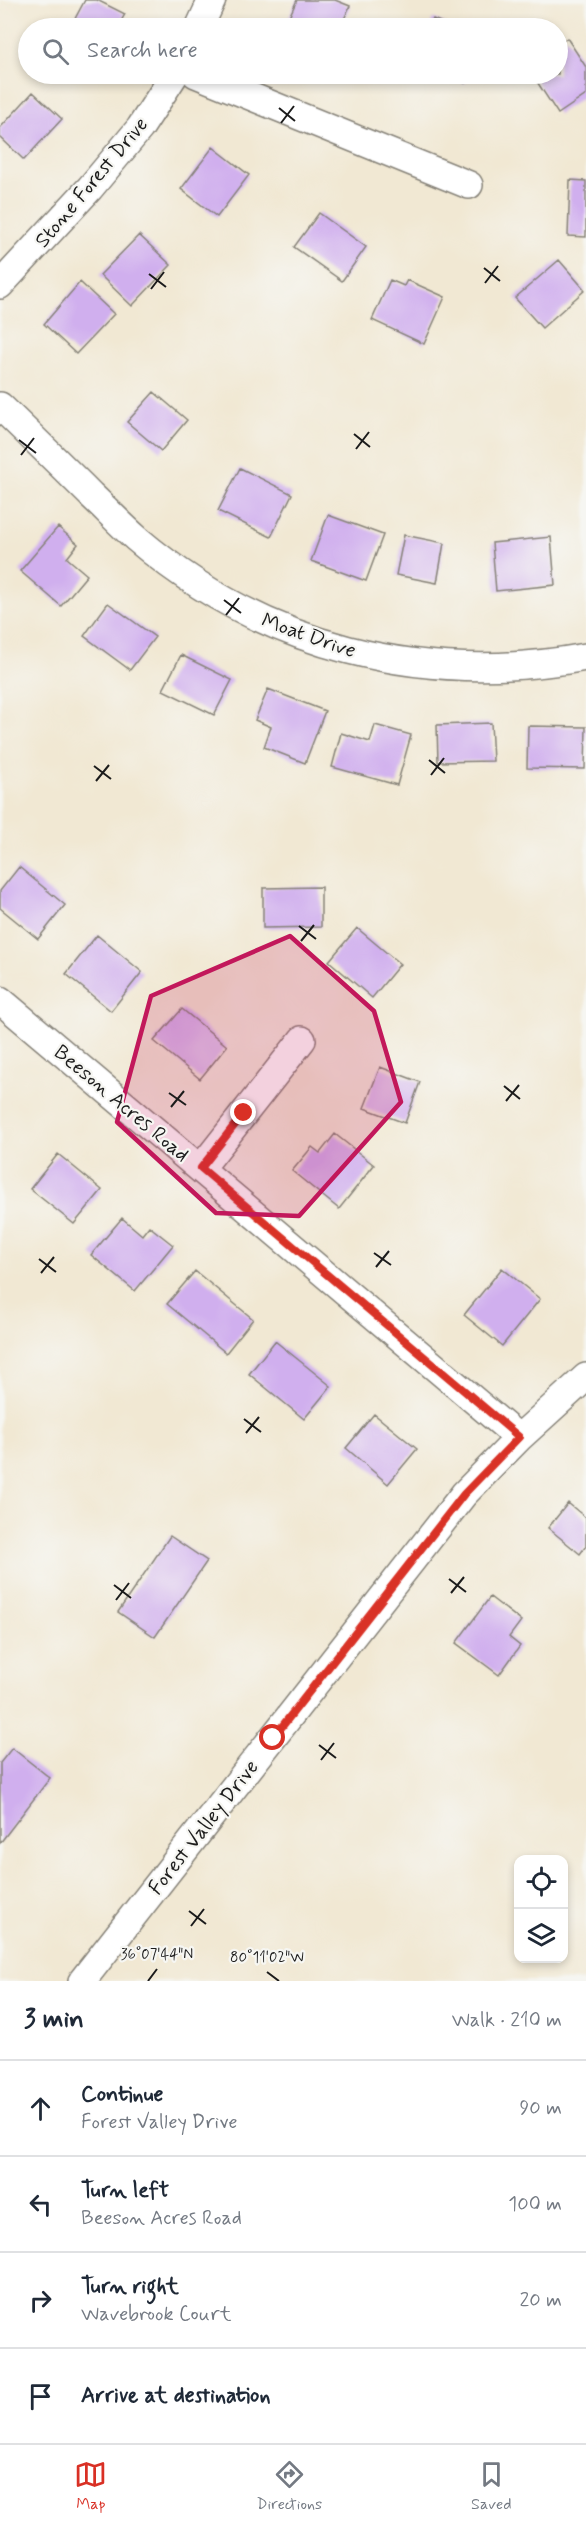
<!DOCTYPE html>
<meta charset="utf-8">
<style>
:root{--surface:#fff;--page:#f2f2f3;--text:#1f2937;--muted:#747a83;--line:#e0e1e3;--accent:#d93025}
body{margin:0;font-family:Mynerve,sans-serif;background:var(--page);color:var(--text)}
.controls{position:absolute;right:18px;bottom:18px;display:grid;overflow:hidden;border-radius:12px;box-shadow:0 3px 9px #0003}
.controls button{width:54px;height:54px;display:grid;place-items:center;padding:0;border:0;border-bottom:2px solid var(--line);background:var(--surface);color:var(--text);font:30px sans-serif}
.stop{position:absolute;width:18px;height:18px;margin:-14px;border:4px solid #d93025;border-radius:50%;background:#fff}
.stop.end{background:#d93025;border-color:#fff;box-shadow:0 2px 6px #0008}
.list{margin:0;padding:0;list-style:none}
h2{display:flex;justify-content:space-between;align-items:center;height:78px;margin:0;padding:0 24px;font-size:26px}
h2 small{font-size:20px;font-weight:400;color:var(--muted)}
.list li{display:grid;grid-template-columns:39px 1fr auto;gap:18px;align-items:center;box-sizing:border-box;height:96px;padding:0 24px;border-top:2px solid var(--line)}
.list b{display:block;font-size:22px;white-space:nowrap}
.list p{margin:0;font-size:20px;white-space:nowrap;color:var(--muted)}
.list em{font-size:20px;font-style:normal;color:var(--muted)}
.icon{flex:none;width:33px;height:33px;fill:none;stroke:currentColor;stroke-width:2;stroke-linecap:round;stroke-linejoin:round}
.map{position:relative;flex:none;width:586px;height:1981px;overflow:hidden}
.search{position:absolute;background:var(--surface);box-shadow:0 3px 9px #0003;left:18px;right:18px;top:18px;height:66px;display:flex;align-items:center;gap:15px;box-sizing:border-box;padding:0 21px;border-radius:33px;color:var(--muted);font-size:22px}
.sheet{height:462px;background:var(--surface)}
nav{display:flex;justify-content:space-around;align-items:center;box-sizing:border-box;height:84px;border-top:2px solid var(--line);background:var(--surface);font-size:16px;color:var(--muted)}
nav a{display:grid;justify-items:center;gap:3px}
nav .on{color:var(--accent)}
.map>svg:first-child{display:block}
.building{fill:#d0afee}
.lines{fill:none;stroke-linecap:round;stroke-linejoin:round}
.minor-casing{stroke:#868278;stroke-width:30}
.minor{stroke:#fff;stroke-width:27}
.route{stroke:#d93025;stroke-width:8}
.marked{fill:#c2185b;fill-opacity:0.2;stroke:#c2185b;stroke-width:4.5;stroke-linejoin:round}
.ticks{fill:none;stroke:#1c1c1c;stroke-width:2}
.labels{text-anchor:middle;stroke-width:4.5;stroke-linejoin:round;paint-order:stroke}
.street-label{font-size:21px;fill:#1c1c1c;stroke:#f6f6f2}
.ticks-label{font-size:15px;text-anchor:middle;fill:#1c1c1c;stroke:#f6f6f2;stroke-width:4.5;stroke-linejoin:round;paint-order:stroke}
</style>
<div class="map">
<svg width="586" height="1981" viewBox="0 0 586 1981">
<rect width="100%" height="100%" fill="#f6f6f2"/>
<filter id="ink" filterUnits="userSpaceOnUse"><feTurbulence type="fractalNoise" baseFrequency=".0167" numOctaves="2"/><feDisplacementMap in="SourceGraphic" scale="12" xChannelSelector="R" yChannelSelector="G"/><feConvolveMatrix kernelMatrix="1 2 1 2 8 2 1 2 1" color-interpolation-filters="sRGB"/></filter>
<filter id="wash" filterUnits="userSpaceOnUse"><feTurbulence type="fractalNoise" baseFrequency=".008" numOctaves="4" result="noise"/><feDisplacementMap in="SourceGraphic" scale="24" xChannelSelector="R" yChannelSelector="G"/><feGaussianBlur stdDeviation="1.35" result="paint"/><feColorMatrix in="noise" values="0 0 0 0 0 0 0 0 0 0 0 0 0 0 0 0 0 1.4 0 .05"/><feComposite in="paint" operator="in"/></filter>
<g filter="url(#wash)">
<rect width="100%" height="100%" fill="#f1e8d3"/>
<g id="blocks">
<path class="building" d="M85 0H97L125 14 117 28H70Z
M297 0H335L350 6 340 28H284Z
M433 19 455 28H429Z
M567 38 586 67V95L558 114 532 74H558V44Z
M446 74H470L465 83Z
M33 92 62 119 24 160 0 137V128Z
M213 147 249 175 217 217 181 189Z
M570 180 586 181V237L568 236Z
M319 213 366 247 342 281 294 247Z
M139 235 171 265 132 306 100 275Z
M559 260 585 290 542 328 515 298Z
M390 280 404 286 407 280 445 297 424 344 372 320Z
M80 282 114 314 76 354 44 324Z
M154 392 187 420 161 451 127 422Z
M240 468 292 494 271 537 218 511Z
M328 515 383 535 366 581 311 561Z
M58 527 78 544 67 558 87 575 61 606 20 571Z
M404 535 444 543 437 583 396 575Z
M551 537 555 585 496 591 492 543Z
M108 603 155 637 130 670 84 636Z
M181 655 232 680 214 715 163 690Z
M268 689 325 711 305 763 264 747 271 727 255 720Z
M491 723 493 761 438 762 437 725Z
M375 725 411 735 397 785 332 767 341 733 370 742Z
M528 726 586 727 585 769 527 768Z
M19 867 65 905 38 939 0 908V891Z
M321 887V927L263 928V888Z
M357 928 400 964 372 998 329 961Z
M97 935 142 972 111 1011 66 974Z
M182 1009 227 1046 200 1079 154 1041Z
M380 1067 420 1082 405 1123 364 1108Z
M335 1134 374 1165 339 1209 292 1171 312 1147 320 1153Z
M58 1154 102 1190 74 1224 30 1189Z
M122 1218 142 1235 149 1226 173 1245 135 1291 91 1255Z
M502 1268 540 1299 502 1346 464 1315Z
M195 1271 253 1319 226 1353 167 1304Z
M275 1341 331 1386 304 1419 249 1374Z
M374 1414 417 1449 388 1484 346 1448Z
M568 1503 586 1518V1546L580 1554 548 1528Z
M170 1536 207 1561 155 1637 118 1612Z
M490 1597 521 1621 509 1637 520 1646 499 1675 456 1643Z
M12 1748 50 1778 0 1843V1763Z"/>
</g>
</g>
<g filter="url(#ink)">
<use href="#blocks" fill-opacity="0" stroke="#868278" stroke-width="1.5"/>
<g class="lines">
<defs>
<path id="minor" d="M199 28 212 0
M196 74 469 185
M0 285 90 188 140 128 175 74
M0 406C30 435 61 465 91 495 106 509 121 525 137 539 264 647 423 687 586 657
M0 1000 519 1438
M201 1168 302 1040
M82 1981 464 1494 519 1438 586 1377"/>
</defs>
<use href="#minor" class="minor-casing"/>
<use href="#minor" class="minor"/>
</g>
</g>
<g class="lines" filter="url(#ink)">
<path class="route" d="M244 1113 201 1168 519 1437 464 1494 273 1738"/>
</g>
<path class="marked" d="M290 936 374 1011 401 1102 299 1216 216 1213 117 1122 151 996Z"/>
<path class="ticks" d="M279 108 295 121M281 123 294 106M484 268 500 281M149 274 166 287M485 283 498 266M151 289 164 272M354 434 370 447M19 440 36 453M356 449 369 432M21 455 34 438M224 600 241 613M226 615 239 598M429 760 445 773M94 766 111 779M431 775 444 758M96 781 109 765M299 926 316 939M301 941 314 925M504 1086 520 1099M169 1093 186 1105M506 1101 519 1085M171 1107 184 1091M374 1253 391 1265M39 1259 56 1272M376 1267 389 1251M41 1273 54 1257M244 1419 261 1432M246 1433 259 1417M449 1579 466 1592M114 1585 131 1598M451 1593 464 1577M116 1600 129 1583M319 1745 336 1758M321 1760 334 1743M189 1911 206 1924M191 1926 204 1909M267 1972 279 1981M148 1981 157 1969"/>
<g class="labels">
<g class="street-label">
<text transform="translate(91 182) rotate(-50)" y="7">Stone Forest Drive</text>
<text transform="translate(309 635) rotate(19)" y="7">Moat Drive</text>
<text transform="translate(122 1103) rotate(40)" y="7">Beeson Acres Road</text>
<text transform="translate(203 1827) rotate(-52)" y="7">Forest Valley Drive</text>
</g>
</g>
<g class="ticks-label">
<text x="157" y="1959">36°07'44"N</text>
<text x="267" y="1962">80°11'02"W</text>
</g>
</svg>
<div class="controls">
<button><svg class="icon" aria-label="locate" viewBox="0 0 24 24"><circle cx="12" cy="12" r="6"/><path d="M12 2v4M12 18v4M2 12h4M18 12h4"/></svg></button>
<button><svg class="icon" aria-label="layers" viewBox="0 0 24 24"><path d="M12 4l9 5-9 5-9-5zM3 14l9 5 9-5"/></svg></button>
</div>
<div class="stop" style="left:273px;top:1738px"></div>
<div class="stop end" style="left:244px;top:1113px"></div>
<div class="search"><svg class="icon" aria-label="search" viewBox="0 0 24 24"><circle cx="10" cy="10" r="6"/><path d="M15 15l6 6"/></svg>Search here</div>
</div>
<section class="sheet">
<h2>3 min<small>Walk · 210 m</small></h2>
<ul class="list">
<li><svg class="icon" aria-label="ahead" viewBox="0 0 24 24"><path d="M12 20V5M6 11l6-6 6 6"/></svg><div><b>Continue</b><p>Forest Valley Drive</p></div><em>90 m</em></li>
<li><svg class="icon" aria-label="left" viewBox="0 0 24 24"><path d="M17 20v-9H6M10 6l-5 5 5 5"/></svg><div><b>Turn left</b><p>Beeson Acres Road</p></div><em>100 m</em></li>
<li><svg class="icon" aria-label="right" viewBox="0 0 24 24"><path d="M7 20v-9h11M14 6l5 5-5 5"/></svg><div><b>Turn right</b><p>Wavebrook Court</p></div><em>20 m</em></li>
<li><svg class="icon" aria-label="arrive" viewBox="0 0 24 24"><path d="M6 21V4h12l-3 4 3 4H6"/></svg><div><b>Arrive at destination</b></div></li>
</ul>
</section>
<nav>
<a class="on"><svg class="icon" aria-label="map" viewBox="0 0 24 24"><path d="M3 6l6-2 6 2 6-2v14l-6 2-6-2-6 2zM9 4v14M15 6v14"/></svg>Map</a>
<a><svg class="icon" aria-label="directions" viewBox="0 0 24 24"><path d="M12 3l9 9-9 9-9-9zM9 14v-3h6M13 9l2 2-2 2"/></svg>Directions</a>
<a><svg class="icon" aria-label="saved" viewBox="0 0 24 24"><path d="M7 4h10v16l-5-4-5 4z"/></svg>Saved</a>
</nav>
